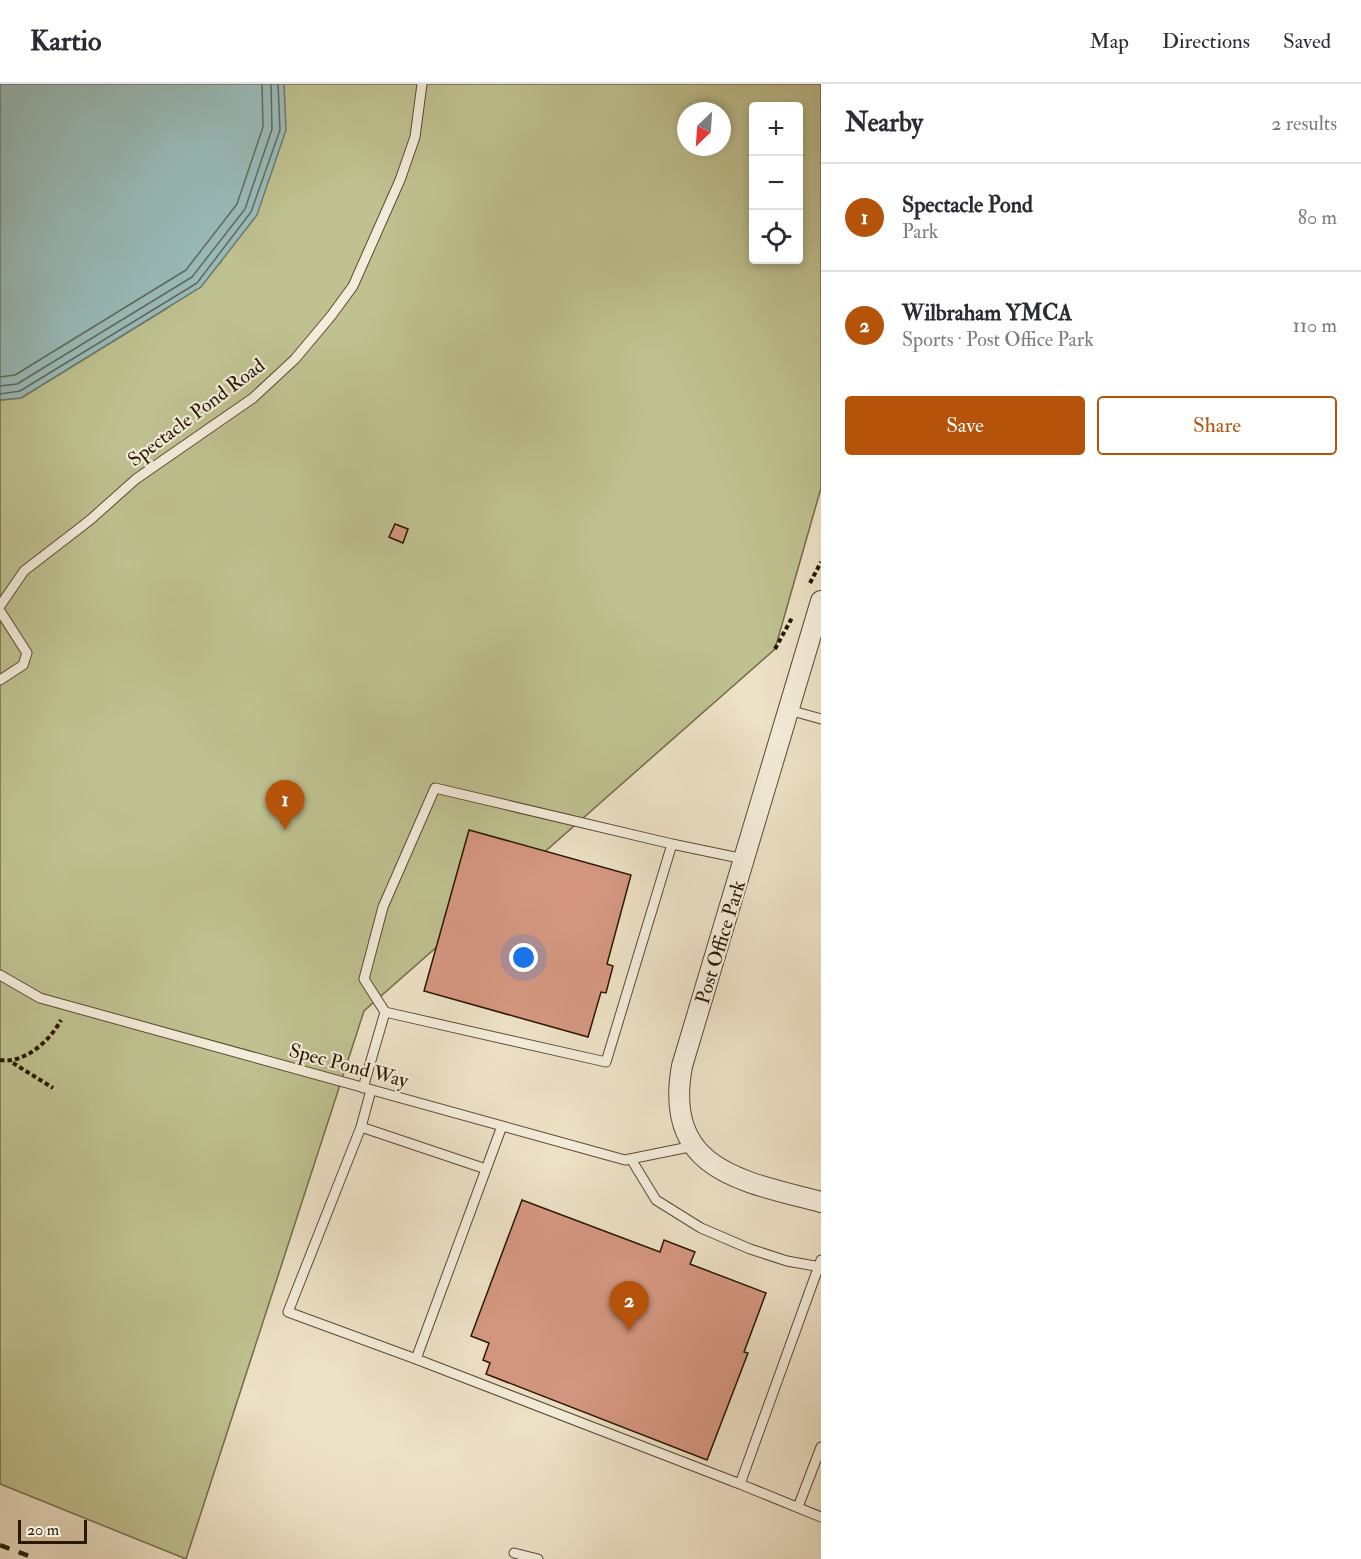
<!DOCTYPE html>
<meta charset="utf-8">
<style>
:root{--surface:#fff;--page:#f2f2f3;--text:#2b2b33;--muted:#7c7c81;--line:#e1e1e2;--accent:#b45309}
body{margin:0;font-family:"IM FELL Double Pica",serif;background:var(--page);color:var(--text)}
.controls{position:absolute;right:18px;top:18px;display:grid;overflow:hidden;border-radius:6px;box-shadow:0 3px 9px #0003}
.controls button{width:54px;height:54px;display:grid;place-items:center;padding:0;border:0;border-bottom:2px solid var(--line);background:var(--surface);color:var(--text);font:30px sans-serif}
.compass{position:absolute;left:677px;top:18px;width:54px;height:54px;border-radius:50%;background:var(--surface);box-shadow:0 3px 9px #0003;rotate:205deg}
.scale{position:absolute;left:18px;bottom:15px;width:69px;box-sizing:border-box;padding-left:6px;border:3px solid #2a1800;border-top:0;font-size:16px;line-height:21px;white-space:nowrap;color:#2a1800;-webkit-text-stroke:4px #f3ecda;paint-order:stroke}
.you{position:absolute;left:524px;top:874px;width:21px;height:21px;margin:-15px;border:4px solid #fff;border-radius:50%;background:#1a73e8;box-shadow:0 0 0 9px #1a73e833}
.badge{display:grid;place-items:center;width:39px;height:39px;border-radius:50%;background:var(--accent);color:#fff;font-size:20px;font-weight:700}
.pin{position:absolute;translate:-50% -50px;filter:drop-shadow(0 2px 3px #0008)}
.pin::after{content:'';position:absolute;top:32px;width:21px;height:18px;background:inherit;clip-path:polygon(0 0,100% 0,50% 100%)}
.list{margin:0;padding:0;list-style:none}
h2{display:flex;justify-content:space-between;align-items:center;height:78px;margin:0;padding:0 24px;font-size:26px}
h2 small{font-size:20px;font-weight:400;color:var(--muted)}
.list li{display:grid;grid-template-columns:39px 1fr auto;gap:18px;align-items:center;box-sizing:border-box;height:108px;padding:0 24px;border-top:2px solid var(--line)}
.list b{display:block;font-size:22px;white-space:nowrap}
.list p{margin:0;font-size:20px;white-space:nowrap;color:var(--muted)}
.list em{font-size:20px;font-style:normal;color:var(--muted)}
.actions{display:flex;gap:12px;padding:18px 24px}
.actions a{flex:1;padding:14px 0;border:2px solid var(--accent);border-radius:6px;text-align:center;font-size:21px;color:var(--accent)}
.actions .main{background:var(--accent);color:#fff}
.icon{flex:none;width:33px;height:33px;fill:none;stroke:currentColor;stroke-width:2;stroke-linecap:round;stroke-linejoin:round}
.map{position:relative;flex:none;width:821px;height:1475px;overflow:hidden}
header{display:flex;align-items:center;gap:36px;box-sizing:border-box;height:84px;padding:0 30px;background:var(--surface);border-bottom:2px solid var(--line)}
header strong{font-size:28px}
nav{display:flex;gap:33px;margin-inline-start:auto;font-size:21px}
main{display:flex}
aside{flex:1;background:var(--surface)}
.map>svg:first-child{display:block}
.green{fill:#bfc190;stroke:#746c48;stroke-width:1.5;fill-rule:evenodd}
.water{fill:#9abcbb;stroke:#6d7a70;stroke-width:1.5}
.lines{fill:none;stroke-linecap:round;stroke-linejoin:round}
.shore{stroke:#626a5e;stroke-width:1.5}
.building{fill:#d59781;stroke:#2a1800;stroke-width:1.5}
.lane-casing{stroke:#5b4a32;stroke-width:11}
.street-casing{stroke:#5b4a32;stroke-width:22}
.path{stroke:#2a1800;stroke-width:4;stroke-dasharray:4.5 3;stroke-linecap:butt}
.lane{stroke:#f3ecda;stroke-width:9}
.street{stroke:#f3ecda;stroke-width:20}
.rail{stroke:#2a1800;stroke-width:4.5;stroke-dasharray:10 10;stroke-linecap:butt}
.labels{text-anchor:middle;stroke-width:4.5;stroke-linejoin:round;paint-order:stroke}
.street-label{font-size:20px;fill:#2a1800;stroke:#f3ecda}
</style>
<header>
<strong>Kartio</strong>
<nav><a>Map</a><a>Directions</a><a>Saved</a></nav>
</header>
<main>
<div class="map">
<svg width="821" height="1475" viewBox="0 0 821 1475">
<rect width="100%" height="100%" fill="#ede1c6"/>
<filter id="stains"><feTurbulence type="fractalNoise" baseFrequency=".00333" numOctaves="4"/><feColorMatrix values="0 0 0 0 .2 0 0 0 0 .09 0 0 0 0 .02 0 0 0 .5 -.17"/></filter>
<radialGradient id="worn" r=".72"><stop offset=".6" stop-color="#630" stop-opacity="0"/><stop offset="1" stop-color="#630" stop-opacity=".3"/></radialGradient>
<path class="green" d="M283 0H821V404L775 565 364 927 186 1475 0 1400V316L21 314 166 225 221 178ZM754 22H798V176H754ZM686 27H722V63H686Z"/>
<path class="water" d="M0 0H284L286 46 257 131 201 203 21 314 0 316Z"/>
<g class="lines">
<path class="shore" d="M0 293 15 291 186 186 237 120 263 43 262 0
M0 302 17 300 192 193 245 125 272 45 271 0
M0 310 20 307 197 199 251 128 280 46 278 0"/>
</g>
<path class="building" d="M395 440 408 445 403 459 389 453Z
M469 746 631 791 607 880 613 882 606 909 601 908 588 953 424 907Z
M522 1116 660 1168 664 1156 695 1168 690 1180 766 1209 744 1268 748 1269 707 1376 486 1290 490 1279 483 1276 489 1259 471 1252Z"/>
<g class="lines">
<defs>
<path id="lane" d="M0 522 24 487 90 436 136 395 253 314 295 275 331 232 353 202 400 96 415 53 422 0
M0 527 27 569 23 581 0 596
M789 626 821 635
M672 760 744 775
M0 891 40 914 625 1076 694 1062
M363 1004 385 928 606 978 672 760 435 704 383 823 364 895 385 928
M371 1006 361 1043 486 1085
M502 1042 416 1275 740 1400
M361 1043 288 1228 416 1275
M631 1075 656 1116 701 1144 750 1165 787 1177 821 1183
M821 1176 740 1400 821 1433
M798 1423 821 1363
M514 1469 538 1475"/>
<path id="street" d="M821 517 682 982C663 1087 742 1097 821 1118"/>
</defs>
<use href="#lane" class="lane-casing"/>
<use href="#street" class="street-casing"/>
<path class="path" d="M810 499 821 478
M775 565 793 532
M0 976C24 980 50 957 61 936
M13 979 53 1004"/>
<use href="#lane" class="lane"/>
<use href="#street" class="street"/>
<path class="rail" d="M0 1461 37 1475"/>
</g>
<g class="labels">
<g class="street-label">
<text transform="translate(196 328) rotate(-37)" y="7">Spectacle Pond Road</text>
<text transform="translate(720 858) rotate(-73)" y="7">Post Office Park</text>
<text transform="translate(349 981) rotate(15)" y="7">Spec Pond Way</text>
</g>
</g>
<rect width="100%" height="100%" filter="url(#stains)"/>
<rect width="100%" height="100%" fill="url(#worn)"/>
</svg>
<div class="controls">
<button>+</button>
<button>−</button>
<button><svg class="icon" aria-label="locate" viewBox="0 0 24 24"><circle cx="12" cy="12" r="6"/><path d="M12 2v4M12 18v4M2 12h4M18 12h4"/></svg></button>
</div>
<svg class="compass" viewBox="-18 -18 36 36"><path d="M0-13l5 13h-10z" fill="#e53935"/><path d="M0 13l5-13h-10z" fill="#7c7c81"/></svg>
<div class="scale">20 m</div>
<div class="you"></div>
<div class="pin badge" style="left:285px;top:746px">1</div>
<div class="pin badge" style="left:629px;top:1247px">2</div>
</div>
<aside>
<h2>Nearby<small>2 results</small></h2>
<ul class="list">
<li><span class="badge">1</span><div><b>Spectacle Pond</b><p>Park</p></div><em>80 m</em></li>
<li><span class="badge">2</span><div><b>Wilbraham YMCA</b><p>Sports · Post Office Park</p></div><em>110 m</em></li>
</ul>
<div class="actions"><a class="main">Save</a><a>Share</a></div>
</aside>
</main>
